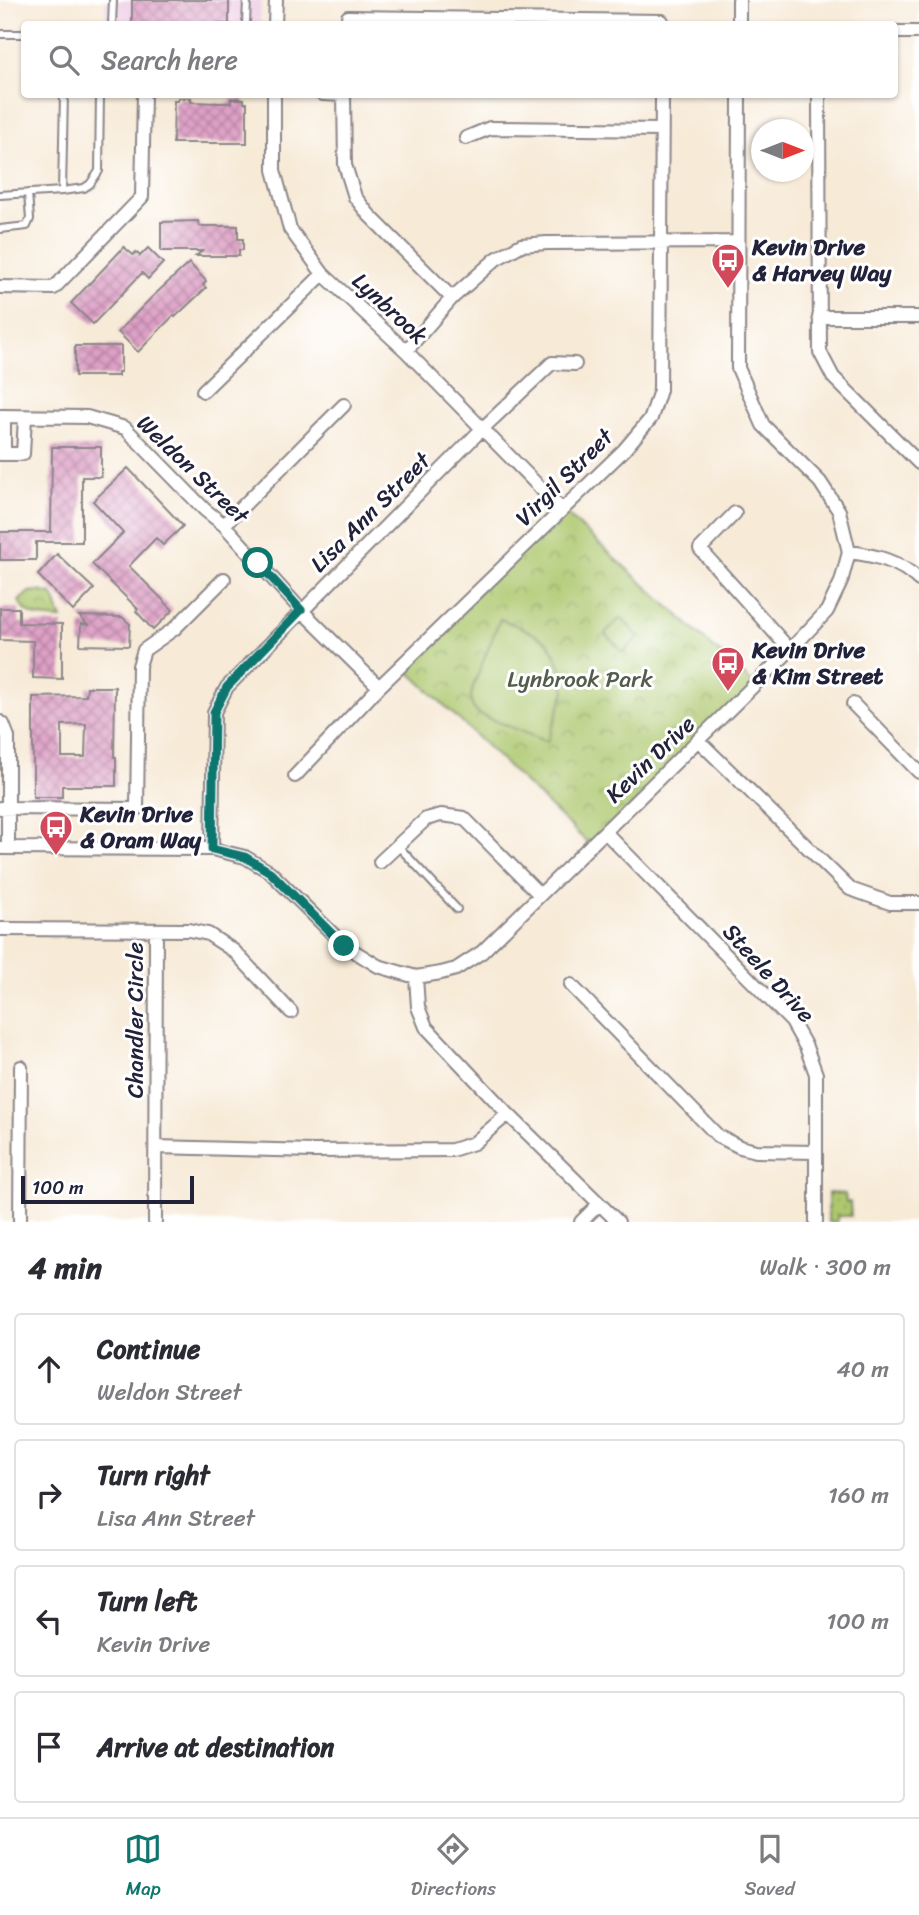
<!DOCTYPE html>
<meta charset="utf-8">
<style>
:root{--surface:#fff;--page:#f7f7f7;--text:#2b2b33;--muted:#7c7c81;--line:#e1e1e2;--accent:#0f766e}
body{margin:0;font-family:Sriracha,sans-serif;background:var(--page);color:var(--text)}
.compass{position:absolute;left:751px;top:119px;width:63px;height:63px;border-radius:50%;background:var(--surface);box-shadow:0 2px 5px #0004;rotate:90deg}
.scale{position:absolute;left:21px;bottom:18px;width:173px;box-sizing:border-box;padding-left:7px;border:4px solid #22223b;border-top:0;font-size:19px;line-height:24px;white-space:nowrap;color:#22223b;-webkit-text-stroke:5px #fff;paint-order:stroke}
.stop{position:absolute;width:21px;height:21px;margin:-16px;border:5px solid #0f766e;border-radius:50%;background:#fff}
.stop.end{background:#0f766e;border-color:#fff;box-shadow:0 2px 7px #0008}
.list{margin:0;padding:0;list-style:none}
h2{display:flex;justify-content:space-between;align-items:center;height:91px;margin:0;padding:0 28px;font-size:30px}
h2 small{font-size:23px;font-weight:400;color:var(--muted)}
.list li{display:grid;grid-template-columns:46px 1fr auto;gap:21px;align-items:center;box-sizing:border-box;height:112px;margin:0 14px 14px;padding:0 14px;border:2px solid var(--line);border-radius:7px}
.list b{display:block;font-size:26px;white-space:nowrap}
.list p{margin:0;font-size:23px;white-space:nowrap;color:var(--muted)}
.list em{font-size:23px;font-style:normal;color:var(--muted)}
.icon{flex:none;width:38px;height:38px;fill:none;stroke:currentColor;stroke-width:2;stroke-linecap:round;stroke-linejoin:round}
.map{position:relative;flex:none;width:919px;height:1222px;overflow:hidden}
.search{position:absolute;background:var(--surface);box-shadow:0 2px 5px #0004;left:21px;right:21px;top:21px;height:77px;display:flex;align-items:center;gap:18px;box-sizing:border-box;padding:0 24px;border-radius:7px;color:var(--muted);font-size:26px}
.sheet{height:595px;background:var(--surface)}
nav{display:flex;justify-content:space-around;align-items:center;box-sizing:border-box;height:98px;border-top:2px solid var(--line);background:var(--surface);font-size:19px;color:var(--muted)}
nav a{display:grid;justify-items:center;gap:4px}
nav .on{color:var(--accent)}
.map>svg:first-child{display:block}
.built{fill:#efd0e7}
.grass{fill:url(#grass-dots);stroke:#687554;stroke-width:2}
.park{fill:url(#park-crowns);stroke:#687554;stroke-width:2}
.garden{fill:#adc86e;stroke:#687554;stroke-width:2}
.building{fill:url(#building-cross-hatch);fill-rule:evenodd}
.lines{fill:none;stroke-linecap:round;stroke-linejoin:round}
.service-casing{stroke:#8c8689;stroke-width:10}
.minor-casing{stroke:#8c8689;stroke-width:16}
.service{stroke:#fff;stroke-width:6}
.minor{stroke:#fff;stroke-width:12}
.route{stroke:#0f766e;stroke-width:9}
.labels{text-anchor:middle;stroke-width:6;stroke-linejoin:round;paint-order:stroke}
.poi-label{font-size:23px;font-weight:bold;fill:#22223b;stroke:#fff;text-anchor:start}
.street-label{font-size:23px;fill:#22223b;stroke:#fff}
.park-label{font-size:23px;fill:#535c4d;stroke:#fff}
</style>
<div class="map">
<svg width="919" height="1222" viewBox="0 0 919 1222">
<defs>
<pattern id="grass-dots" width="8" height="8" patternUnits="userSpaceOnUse" patternTransform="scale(1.75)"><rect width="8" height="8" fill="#adc86e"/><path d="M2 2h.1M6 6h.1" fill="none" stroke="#8ca25c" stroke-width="1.8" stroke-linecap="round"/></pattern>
<pattern id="park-crowns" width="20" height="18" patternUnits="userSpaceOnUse" patternTransform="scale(1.75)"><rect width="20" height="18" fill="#adc86e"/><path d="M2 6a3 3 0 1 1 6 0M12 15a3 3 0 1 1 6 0" fill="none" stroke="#8ca25c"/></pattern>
<pattern id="building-cross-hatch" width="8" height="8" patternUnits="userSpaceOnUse" patternTransform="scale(1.75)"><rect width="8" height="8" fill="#dea0c6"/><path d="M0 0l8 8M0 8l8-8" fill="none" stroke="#b482a2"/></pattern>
</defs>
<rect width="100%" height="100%" fill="#fff"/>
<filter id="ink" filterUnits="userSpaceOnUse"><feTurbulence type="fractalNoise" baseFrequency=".0143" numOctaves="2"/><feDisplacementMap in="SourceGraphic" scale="14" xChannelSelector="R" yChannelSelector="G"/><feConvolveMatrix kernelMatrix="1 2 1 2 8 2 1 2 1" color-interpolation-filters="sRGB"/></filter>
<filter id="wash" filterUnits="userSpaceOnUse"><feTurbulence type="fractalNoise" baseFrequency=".00686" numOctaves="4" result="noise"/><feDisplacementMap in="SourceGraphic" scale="28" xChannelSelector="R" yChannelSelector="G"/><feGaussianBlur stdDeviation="1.57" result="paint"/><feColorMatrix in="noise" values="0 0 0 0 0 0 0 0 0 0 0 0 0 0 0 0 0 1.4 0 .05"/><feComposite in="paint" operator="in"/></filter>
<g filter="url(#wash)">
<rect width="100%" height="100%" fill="#f7ead7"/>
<path class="built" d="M106 0H261L260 24H105Z"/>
<path class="grass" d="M828 1193 845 1194 846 1202H850L851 1216H838L837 1222H828Z"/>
<path class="park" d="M562 510 755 685 591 846 403 666Z
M38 591 52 594C58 602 57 610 62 619 44 618 28 619 19 601L29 592Z"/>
<path class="garden" d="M621 618 639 637 623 652 605 633Z
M500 619 523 628 548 642 560 665 565 691 547 742 481 715C469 708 470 699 473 687Z"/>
<g id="blocks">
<path class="building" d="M132 0H229V24H132Z
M178 98H191V102L217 103H231V99H244V103H247V143H173L174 101H178Z
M198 221 199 226H238V239H243V250H239V256H196L202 251H161V222Z
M124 247 133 255 136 252 140 256 148 248 163 263 148 279 142 273 93 324 71 303Z
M189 263 206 281 203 285 206 288 175 317 174 315 138 352 118 332 151 298Z
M75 346H121V372H118V376H75Z
M52 447H101V477H82V542H36V560H0V532H51Z
M128 468 183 526 163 545 156 538 129 566 173 610 153 630 136 611 138 609 92 564 123 533 93 501Z
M57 554 94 589 73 611 38 575Z
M0 608H19V623L62 624V679L33 678V641L0 640Z
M79 616 122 617 130 624 129 646 80 645 81 624 88 625Z
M87 687H115L114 757H116V786H62V797H33V697L86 696ZM86 724 85 757H62V725Z"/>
</g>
</g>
<g filter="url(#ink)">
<use href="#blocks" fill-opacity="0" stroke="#8c8689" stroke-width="2"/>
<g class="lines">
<defs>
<path id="service" d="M112 24 113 0
M246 24 247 0
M0 34H24
M62 191 84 188 90 184 99 171 100 94
M0 195 62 191 64 94
M0 229 27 226 30 219 28 193
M398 846 457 909"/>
<path id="minor" d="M739 0V24
M275 24 276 0
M348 24V17L662 21V24
M894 32H919
M274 94V170L290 229 323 274 406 351 562 510
M323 94 344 95
M344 94 345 165 355 197 369 215 452 298
M819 94 820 352 833 377 919 463
M466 138 490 128 661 130
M0 287 54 288 142 197 144 94
M819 317H919
M406 351 452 298 496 259 521 245 547 243 738 242
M203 391 323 274
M0 416 87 417 125 428 205 510 224 525 301 610 379 687
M4 416V454
M0 454H23L25 417
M735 513 700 549 790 650
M224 525 344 405
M849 552C874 555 900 561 919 580
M853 704 919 772
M0 722 3 724 8 737V848
M699 741 850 889 890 903H919
M295 776 379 687 624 450 651 418 660 390 662 94
M0 808 137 809 139 666 144 650 174 629 224 579
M605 832 792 1022 806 1047 816 1074V1222
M0 848 212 849 245 857 270 872 344 945 378 966 416 977 441 973 456 969 482 952 790 650 827 611 841 582 849 552 839 511 820 482 763 425 738 368 739 94
M212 849 214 712 227 687 482 429 552 363 575 364
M380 862 426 819 441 815 464 818 540 895
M0 929 189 930 208 934 234 951 291 1012
M416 977 418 1007 426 1027 508 1114 618 1222
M571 985 718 1136 740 1147 756 1151 816 1152
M156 1147 313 1151 452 1150 474 1143 508 1114
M20 1222 21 1067
M155 1222 156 930
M581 1222 599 1204"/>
</defs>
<use href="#service" class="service-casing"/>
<use href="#minor" class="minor-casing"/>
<use href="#service" class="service"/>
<use href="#minor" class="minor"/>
</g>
</g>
<g class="lines" filter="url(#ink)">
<path class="route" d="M258 563 301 610 227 687 214 712 212 849 245 857 270 872 344 946"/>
</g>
<defs>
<symbol id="bus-pin" viewBox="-11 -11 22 30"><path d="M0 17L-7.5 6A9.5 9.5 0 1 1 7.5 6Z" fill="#d1495b" stroke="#fff"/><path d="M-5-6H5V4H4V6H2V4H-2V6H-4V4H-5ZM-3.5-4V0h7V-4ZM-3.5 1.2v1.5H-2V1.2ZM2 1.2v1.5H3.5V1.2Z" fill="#fff"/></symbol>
</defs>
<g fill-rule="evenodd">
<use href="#bus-pin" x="709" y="241" width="38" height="52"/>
<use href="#bus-pin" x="709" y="644" width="38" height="52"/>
<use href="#bus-pin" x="37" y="808" width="38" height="52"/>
</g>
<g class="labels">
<g class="poi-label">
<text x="752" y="255">Kevin Drive<tspan x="752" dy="26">&amp; Harvey Way</tspan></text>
<text x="752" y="658">Kevin Drive<tspan x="752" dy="26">&amp; Kim Street</tspan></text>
<text x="80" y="822">Kevin Drive<tspan x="80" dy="26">&amp; Oram Way</tspan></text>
</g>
<g class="street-label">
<text transform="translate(390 308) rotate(43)" y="8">Lynbrook</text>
<text transform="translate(193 469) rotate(44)" y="8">Weldon Street</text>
<text transform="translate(564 477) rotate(-45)" y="8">Virgil Street</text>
<text transform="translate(370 512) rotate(-45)" y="8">Lisa Ann Street</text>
<text transform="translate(650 759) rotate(-44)" y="8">Kevin Drive</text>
<text transform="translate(769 973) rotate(48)" y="8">Steele Drive</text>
<text transform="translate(135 1020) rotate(-90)" y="8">Chandler Circle</text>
</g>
<g class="park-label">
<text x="580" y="687">Lynbrook Park</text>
</g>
</g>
</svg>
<svg class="compass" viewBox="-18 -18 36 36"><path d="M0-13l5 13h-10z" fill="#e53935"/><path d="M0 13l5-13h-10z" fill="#7c7c81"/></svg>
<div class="scale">100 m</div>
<div class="stop" style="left:258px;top:563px"></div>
<div class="stop end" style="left:344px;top:946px"></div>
<div class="search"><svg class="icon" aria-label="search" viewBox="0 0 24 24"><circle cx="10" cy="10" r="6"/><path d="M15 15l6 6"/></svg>Search here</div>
</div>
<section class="sheet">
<h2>4 min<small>Walk · 300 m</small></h2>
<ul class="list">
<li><svg class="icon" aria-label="ahead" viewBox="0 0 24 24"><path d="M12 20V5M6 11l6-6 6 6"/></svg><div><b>Continue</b><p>Weldon Street</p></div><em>40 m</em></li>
<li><svg class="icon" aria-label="right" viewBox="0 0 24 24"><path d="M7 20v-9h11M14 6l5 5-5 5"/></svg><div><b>Turn right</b><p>Lisa Ann Street</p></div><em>160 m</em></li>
<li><svg class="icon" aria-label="left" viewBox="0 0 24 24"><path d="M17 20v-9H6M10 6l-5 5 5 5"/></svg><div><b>Turn left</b><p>Kevin Drive</p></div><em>100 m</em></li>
<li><svg class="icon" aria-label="arrive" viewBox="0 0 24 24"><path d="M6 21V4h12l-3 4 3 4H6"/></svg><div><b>Arrive at destination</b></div></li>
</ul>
</section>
<nav>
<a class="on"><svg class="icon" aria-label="map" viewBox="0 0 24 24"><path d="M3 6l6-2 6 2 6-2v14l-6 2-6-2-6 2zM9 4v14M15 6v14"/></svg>Map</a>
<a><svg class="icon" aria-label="directions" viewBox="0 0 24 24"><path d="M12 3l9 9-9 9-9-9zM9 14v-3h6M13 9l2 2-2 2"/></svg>Directions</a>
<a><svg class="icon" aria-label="saved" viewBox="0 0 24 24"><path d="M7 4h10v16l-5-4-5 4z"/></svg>Saved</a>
</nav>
